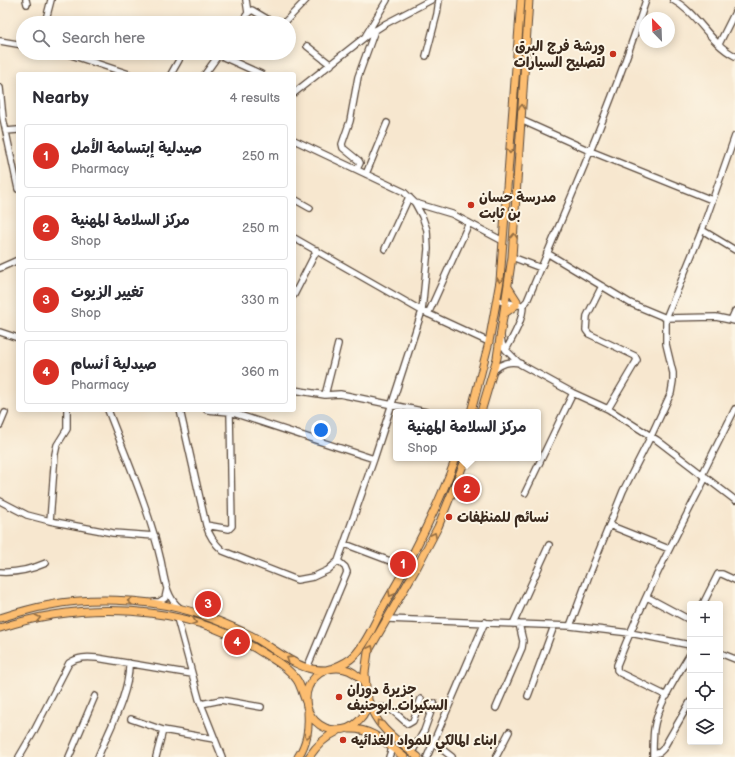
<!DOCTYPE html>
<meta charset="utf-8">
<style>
:root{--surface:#fff;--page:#f7f7f7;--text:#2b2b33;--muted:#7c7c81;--line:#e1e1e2;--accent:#d93025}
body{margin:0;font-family:"Balsamiq Sans","Playpen Sans Arabic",sans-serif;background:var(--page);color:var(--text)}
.controls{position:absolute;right:12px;bottom:12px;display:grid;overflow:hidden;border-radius:4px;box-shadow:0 2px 10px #0003}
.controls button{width:36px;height:36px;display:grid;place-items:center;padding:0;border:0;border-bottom:1px solid var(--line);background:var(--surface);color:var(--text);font:20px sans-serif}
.compass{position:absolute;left:639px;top:12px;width:36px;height:36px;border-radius:50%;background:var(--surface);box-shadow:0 2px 10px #0003;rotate:337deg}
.you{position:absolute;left:321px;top:430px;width:14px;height:14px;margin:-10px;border:3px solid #fff;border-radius:50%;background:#1a73e8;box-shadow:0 0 0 6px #1a73e833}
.badge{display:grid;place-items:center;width:26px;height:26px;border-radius:50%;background:var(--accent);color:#fff;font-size:13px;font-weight:700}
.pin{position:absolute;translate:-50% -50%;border:2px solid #fff;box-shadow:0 1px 4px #0006}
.popup{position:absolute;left:393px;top:409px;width:148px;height:52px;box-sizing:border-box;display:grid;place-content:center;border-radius:4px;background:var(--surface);filter:drop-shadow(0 1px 3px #0005);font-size:13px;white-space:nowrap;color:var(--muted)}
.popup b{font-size:15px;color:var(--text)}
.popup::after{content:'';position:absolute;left:50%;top:100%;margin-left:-8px;border:8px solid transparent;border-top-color:var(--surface)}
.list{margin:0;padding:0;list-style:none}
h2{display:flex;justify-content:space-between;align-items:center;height:52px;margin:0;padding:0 16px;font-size:17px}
h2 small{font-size:13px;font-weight:400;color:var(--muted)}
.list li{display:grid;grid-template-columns:26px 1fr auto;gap:12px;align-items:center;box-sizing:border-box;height:64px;margin:0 8px 8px;padding:0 8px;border:1px solid var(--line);border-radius:4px}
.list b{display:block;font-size:15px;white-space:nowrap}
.list p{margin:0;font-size:13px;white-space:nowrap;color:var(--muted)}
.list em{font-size:13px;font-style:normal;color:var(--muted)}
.icon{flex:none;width:22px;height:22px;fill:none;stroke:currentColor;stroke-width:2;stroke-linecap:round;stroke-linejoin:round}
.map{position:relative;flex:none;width:735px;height:757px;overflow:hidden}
.search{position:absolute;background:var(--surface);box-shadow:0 2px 10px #0003;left:16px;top:16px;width:280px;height:44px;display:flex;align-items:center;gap:10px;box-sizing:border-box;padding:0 14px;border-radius:22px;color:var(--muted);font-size:15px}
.panel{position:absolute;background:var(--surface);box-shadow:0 2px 10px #0003;left:16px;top:72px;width:280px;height:340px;border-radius:4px}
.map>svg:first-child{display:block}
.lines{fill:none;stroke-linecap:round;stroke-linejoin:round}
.minor-casing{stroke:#574639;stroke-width:8}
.major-casing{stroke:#574639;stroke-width:9}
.minor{stroke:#fff;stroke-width:5.5}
.major{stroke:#fcbd6f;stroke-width:7}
.oneway{stroke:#926c42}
.poi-dot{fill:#c8321e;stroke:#fcf5e5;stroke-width:1.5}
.labels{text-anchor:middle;stroke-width:4;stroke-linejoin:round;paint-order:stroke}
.poi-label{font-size:14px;font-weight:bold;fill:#3b2a1e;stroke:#fcf5e5;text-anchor:start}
</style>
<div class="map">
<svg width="735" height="757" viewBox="0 0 735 757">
<rect width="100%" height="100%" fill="#fcf5e5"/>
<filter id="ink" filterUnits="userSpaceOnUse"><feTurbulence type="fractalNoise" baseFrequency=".025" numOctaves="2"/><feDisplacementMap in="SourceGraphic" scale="8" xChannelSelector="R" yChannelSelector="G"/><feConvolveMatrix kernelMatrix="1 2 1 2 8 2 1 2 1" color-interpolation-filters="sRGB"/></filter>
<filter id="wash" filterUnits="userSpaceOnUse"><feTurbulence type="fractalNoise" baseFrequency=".012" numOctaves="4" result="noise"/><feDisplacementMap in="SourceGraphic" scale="16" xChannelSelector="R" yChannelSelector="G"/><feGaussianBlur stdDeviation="0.9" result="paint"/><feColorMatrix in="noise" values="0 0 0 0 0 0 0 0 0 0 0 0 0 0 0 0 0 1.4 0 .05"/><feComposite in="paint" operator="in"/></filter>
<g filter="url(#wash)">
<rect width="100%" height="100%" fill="#f7e7cf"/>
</g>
<g filter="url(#ink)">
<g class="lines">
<defs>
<path id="minor" d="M26 0 27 4
M246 0 248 13
M673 0C698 13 709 43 735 56
M45 23 51 0
M241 23 248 13 252 10 274 23
M284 23 306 0
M366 35 387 0
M0 41 23 45
M719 44 735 12
M307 46 331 65
M65 53 129 74
M219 55 261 74
M426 56 437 14 439 0
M171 74 179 60
M205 74 220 53
M0 88 3 118 18 189
M294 93 365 37 385 24 431 0
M521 120 590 151 712 200
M6 131 18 130
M357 169 360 163 359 161 343 148 342 144 350 121 358 77 375 30
M366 174 387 123
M294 199 310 208
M415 203 452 214 503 241
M702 230 735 250
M294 238 422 311 489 342
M385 249 409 197
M547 253 630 303 666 318 716 317 735 321
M512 257 541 268
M0 268 18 260
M602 286 587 316 586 330 589 334 635 356 637 360 608 409
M294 295 317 250
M497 300 516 305H523L527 301C569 202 613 103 646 0
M428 314 469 223
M731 320 735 311
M0 332 18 338
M501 337 502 344 506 350 520 364 573 393 608 409 657 440 735 500
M506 350C513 336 523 321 523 305
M494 370C502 363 509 361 520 363
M294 390 325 395 340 394 426 412
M325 395 338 344
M108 410C127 460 149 509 161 561 164 576 166 598 180 608
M180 410 206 525C209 536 214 543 223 551L297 580 313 577 328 570 338 561 374 459 422 311 428 249 427 230 422 216 415 203 404 192 294 140
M207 410 230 412 374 459
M0 425 5 413
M702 475 735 409
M525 493 573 393
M0 501 27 515 50 521 113 533 155 536
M50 521 55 454 57 445 67 429V410
M206 525 229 529 232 526 230 412 231 410
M609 525 669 549
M345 544 406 567
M0 572C17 573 30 570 46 563
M647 597 690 620
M154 602H159L165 598 167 589
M703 604 718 574H722L735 580
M177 618 199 699 222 757
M387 619 570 626 630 633 690 645
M513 624 549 545
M570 626 588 578 623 491 651 436 671 393 673 381V373L666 344V318L702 230 735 136
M720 653 735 659
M307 668 347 572 345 567 338 561
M528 696 554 626
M667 696 620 673 617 670V665C642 601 674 539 706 477
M201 704 221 700 261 707
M496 708 522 648 523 641 519 624
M371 709C391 704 393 712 408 724L413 721 421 699
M131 719 163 730 214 739
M434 743 452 757
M412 752 424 731 434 703
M653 755 660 752 663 749 690 702
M19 757 33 733 69 663C78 657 86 657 97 658L192 674
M69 757 95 696
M98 757C109 730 130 693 129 663
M156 757 163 730
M389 757 392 748
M427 757 485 622
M496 757 509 732
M653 757C653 748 653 738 654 729 657 706 678 674 690 654"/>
<path id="major" d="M508 287 517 301
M504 314 516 305
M471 412 489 342 500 281 521 0
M481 412 497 358 512 257 529 0
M0 618C16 613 33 608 50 605 90 597 143 599 182 609 206 615 228 625 250 635 268 644 289 663 308 668 313 670 320 670 326 670
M0 628C81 601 184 603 258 650 271 658 288 667 297 680 301 686 303 695 306 702
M306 699a31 31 0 1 1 62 0a31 31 0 1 1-62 0Z
M333 668C341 665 348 662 354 656 366 644 373 626 381 611 410 562 436 512 456 458
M366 686 365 673 368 652 417 567 438 527 466 458
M369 702C376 728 398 741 418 757
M350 729C372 728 387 744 404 757
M298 757C307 743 309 730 308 713
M309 757C317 745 325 737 338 731"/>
</defs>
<use href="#minor" class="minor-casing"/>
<use href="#major" class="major-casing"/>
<use href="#minor" class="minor"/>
<use href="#major" class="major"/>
</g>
<defs><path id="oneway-chevron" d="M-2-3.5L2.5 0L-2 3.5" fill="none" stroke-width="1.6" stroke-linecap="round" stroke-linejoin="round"/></defs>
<g class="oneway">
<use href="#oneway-chevron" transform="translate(522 107) rotate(-87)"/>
<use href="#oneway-chevron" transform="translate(510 151) rotate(94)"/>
<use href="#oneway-chevron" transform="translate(514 236) rotate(-86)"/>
<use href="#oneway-chevron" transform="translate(500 280) rotate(96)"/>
<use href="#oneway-chevron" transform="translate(434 535) rotate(-63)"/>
<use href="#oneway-chevron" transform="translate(391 594) rotate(119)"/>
<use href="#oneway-chevron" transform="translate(130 601) rotate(-178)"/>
<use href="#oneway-chevron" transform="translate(38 618) rotate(-12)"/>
<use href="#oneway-chevron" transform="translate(194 622) rotate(18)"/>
<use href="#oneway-chevron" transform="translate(371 648) rotate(-63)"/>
<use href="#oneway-chevron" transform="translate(289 659) rotate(-147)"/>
<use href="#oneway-chevron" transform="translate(379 722) rotate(-126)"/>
<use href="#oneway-chevron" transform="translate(307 736) rotate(103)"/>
</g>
</g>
<g class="poi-dot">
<circle cx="613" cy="54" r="4"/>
<circle cx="471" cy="205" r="4"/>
<circle cx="449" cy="517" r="4"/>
<circle cx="339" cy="697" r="4"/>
<circle cx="343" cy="740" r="4"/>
</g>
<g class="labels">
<g class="poi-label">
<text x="605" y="51" text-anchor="end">ورشة فرج البرق<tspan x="605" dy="16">لتصليح السيارات</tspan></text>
<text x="479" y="202">مدرسة حسان<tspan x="479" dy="16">بن ثابت</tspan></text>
<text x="457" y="522">نسائم للمنظفات</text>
<text x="347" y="694">جزيرة دوران<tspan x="347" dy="16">السكيرات..ابوحنيف</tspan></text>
<text x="351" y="745">ابناء المالكي للمواد الغذائيه</text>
</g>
</g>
</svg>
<div class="controls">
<button>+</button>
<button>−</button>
<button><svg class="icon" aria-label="locate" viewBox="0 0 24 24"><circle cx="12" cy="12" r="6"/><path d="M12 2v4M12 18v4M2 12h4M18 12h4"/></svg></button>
<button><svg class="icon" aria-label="layers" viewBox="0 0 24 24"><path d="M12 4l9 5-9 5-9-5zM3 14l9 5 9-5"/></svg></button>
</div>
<svg class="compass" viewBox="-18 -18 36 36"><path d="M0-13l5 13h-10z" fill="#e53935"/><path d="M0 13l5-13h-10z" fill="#7c7c81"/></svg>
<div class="you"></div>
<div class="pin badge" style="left:403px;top:564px">1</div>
<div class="pin badge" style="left:467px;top:489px">2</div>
<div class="popup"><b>مركز السلامة المهنية</b>Shop</div>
<div class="pin badge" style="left:208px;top:604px">3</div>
<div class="pin badge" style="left:237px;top:642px">4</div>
<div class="search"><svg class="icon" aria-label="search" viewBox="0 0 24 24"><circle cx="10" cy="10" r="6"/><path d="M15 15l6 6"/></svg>Search here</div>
<section class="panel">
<h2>Nearby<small>4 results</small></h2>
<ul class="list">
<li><span class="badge">1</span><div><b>صيدلية إبتسامة الأمل</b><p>Pharmacy</p></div><em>250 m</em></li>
<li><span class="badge">2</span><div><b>مركز السلامة المهنية</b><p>Shop</p></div><em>250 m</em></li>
<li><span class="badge">3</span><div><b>تغيير الزيوت</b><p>Shop</p></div><em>330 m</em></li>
<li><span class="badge">4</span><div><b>صيدلية أنسام</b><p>Pharmacy</p></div><em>360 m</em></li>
</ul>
</section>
</div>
